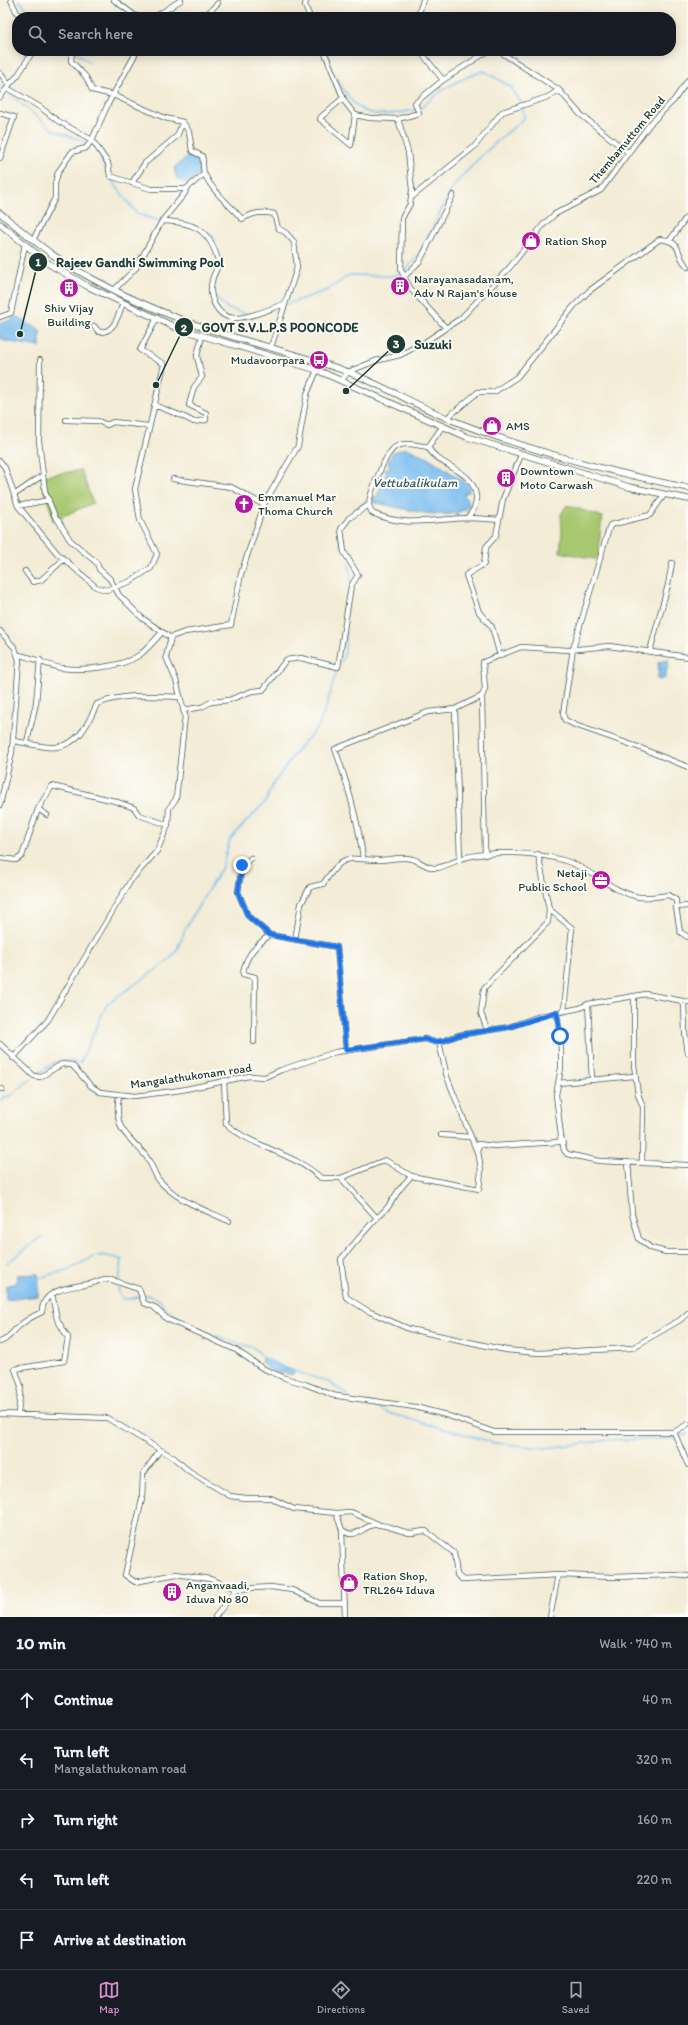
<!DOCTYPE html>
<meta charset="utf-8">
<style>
:root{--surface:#171b24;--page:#20242c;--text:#f1f3f6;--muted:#9ea1a6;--line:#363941;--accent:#d690ce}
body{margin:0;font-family:Itim,sans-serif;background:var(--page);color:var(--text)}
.stop{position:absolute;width:12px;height:12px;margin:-9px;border:3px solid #1a73e8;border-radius:50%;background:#fff}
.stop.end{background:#1a73e8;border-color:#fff;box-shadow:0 1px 4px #0008}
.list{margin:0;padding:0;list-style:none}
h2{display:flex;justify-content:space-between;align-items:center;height:52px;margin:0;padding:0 16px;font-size:17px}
h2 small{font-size:13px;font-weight:400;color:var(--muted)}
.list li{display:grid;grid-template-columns:26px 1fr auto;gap:12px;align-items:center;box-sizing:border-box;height:60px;padding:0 16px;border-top:1px solid var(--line)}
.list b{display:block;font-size:15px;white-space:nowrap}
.list p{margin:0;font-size:13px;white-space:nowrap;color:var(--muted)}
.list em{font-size:13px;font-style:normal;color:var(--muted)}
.icon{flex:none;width:22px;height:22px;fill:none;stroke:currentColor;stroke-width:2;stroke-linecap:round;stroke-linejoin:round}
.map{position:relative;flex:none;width:688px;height:1617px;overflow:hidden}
.search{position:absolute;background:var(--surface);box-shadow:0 2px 10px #0003;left:12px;right:12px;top:12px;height:44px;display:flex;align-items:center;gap:10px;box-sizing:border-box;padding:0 14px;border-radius:16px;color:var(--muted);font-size:15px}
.sheet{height:352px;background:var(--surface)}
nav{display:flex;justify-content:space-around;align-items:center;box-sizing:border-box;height:56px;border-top:1px solid var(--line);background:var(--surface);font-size:11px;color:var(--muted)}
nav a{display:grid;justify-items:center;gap:2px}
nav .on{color:var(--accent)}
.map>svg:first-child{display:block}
.green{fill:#a8c870;stroke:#648252}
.water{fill:#7abdf0;stroke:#4c7d92}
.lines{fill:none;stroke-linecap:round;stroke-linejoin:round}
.stream{stroke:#7abdf0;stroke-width:1.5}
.minor-casing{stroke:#3f574c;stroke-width:6}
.major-casing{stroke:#3f574c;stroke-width:7}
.minor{stroke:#fff;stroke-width:4.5}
.major{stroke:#fff;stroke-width:5.5}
.route{stroke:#1a73e8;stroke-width:5}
.labels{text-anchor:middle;stroke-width:4;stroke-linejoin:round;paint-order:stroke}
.street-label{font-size:12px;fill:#1f3d34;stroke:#fdfcf7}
.poi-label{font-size:12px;fill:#1f3d34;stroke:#fdfcf7;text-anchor:start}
.water-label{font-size:13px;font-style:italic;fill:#365d63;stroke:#fdfcf7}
.leader{fill:none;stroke:#1f3d34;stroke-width:1.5}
.callout-dot{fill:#1f3d34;stroke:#fdfcf7;stroke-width:1.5}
.mark-label{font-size:12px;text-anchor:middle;font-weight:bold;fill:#fff}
.callout-label{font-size:13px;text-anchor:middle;font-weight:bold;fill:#1f3d34;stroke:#fdfcf7;stroke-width:4;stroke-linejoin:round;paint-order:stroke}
</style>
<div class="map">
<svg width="688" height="1617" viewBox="0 0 688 1617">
<rect width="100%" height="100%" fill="#fdfcf7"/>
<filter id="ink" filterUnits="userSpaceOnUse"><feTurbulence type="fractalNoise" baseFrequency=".025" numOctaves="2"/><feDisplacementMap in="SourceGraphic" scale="8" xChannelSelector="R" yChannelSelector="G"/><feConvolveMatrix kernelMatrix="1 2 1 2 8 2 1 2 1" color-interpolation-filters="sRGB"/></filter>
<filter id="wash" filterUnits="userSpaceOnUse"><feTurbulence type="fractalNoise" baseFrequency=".012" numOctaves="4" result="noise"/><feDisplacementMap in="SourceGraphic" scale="16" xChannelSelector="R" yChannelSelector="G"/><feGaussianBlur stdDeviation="0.9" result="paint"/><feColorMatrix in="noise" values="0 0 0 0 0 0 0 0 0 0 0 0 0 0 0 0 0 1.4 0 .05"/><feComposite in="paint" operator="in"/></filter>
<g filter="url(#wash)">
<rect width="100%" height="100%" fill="#f3ecd6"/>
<path class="green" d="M81 470 93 503 54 520 44 490 43 476Z
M567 505 603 517C599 530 600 541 599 555L595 559 560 552 562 531 561 514Z"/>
<path class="water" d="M189 155C200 160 201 164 200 175L186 184 177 179 174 168Z
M15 316 40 330V347L5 341 0 338V322L10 321Z
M406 448 429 458 465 482 470 487 469 492 465 493 464 495 469 503 468 507C448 525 396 505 371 502L372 498 377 496 386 475 385 468 390 469 388 462 393 452Z
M669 660 665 678 660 680 657 679 659 672 658 662Z
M38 1274 39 1286 38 1296 6 1300V1286L17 1283V1275Z
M263 1357 277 1365 295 1371 292 1375 269 1370 261 1362Z"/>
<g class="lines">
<path class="stream" d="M19 0 33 17
M75 51 89 62
M336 75C357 119 372 118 416 110
M0 86 53 130 89 143
M419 110C437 92 460 78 484 71L511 87 522 104
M98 152 107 172
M111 179 137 214 160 221
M205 232 213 237 216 248
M213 291 216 275
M213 295 227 308 247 314
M287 304 328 290 349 275 394 276 405 271 419 254 454 185 482 155 524 118 523 107
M353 513 356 508 368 500
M340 532 338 537 341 546
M349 564 351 582
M341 662 345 654 346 631
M38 1074C55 1061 58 1058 80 1063L107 1004 167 962 176 952 186 927 222 867 230 839 266 801 272 786 298 749 318 727 325 711 337 669
M0 1101 3 1097 10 1096 31 1079
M7 1263 42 1236
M37 1279C48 1274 60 1273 70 1269 93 1258 95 1250 122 1260L118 1292 123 1299H128L147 1295 160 1300 163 1306 187 1323 204 1332 254 1348 263 1357 286 1368
M294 1371 328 1382 348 1395
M368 1402 388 1413 495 1443 546 1448 608 1440 672 1439 688 1434"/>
</g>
</g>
<g filter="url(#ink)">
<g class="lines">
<defs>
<path id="minor" d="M11 0 17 13 25 17
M114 0 137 17
M306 0 305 6 310 17
M155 17 181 0
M204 17 218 3
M416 17 419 13 423 0
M72 51 71 61 86 77 92 90 113 95 165 118 183 122 189 132 192 151 202 156C204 162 202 171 205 175 213 192 230 205 242 219 253 213 262 211 274 214L278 228 286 233 294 242 297 268 271 347
M324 51 345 102 355 115 370 118 398 119 419 113 415 103 443 80 488 51
M420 51 443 80
M499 51 559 90 580 114 629 153
M0 73 9 85 18 75 33 51
M7 88 40 107 58 121 92 140 108 163 110 176 151 189H186
M0 97 8 87
M343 98 321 117 320 119 351 145 355 115
M0 113 14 117 0 158
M398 119 408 152 412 190 410 204 402 218 401 270 410 288 446 328
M132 183 145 163 177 136 183 122
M412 197 474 147 502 112 548 97 559 90
M162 221C195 222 211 230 219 264 217 269 213 275 212 281 208 297 217 318 235 318 251 318 269 309 284 304
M33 240 55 198V184L58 172 72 152 86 148 92 140 108 104 137 51
M670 240 688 215
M404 277 420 261 453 195
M115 289 136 268 162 221 185 193 186 189 204 174
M0 317 11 313 25 244
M94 326 99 332C115 333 118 315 123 303
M40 360 39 441 45 492 56 519 58 520 70 540 97 563 99 569 110 579 119 595 142 618 171 638
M341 381 348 372 375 361 400 355 425 342 461 318 510 267 543 225 555 214 601 190 649 125 674 100 688 80
M154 405 182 416 194 422 206 420V413L189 405 194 387 202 377 197 356 202 336
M447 418 478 392H494L517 377 574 306 589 291 660 239C685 242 674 255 688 267
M66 420 98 421 107 425 113 422 148 426
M442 427 428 447C418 445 406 442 397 446 386 450 370 493 369 504 369 507 371 510 372 513 406 528 433 519 468 518 478 518 488 519 499 520
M428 447C440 469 473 468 476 496 477 506 473 511 467 518
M0 461 5 468 18 506 57 553 96 587 106 590 129 582 151 568 157 554 140 520 135 489 164 364 140 350 157 318
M173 479 231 487 264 505
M14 495 43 475
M664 495 650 515 610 525 573 649 563 714 565 720 575 725 638 747 688 767
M18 506 49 500
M25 571 33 582 41 580 64 559
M0 631 15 648 19 660 12 752 0 805
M650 651 668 585 672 563
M18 655C35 657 46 666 62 668 83 671 121 667 138 656 147 650 155 640 162 632
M500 656 492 627 479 612 466 575 484 564 486 547 496 536 503 499 521 455
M482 696 485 855
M183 710 202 707 211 702 229 700 252 691 263 690 286 660 301 658 338 667 351 586 358 575 344 552 341 529 349 518 369 505
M13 741C25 742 47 749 56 747 80 744 88 723 97 704 124 693 152 696 180 697
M27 742 36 703 40 660
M47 815 38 809 52 786 115 801 134 808 139 815 168 825
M0 858 16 860 22 856 38 809
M251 858 242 865 238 892 248 916 270 935 337 947 346 1050
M363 858C358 820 348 785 335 749L428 712 455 709
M460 860 455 709 482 696 485 689 483 662 521 647 568 650 609 646 688 657
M676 907 680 932 688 937
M549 909 572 928 564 1011
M295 940 301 904 310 887 323 884C345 852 345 859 379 860 389 860 401 856 412 859 421 861 427 869 437 868 446 866 455 861 463 858 492 850 537 852 566 861 591 869 612 892 639 897 648 898 660 896 669 895L676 900V907L688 906
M634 996V1065L638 1094 643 1107 642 1163
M684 1001 685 1033 688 1053
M588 1004 592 1079
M557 1012 561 1050V1068L556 1095 561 1136 559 1142 494 1146 478 1144C477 1152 479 1155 480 1163 482 1171 480 1180 479 1189L411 1176 399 1190 388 1207 372 1223 341 1259 346 1297 368 1311 409 1329 506 1350 539 1353 632 1348 680 1320 688 1313
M487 1030 481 1013 484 988 548 922 549 909 538 854
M254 1042 255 977 243 974C245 956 256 945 270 935
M439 1042 447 1077 477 1152
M0 1044 34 1076 40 1077 62 1064 72 1065 91 1086 100 1092 135 1096 181 1090 249 1076 265 1077 281 1070 336 1052 425 1039 434 1042 443 1041 459 1035 509 1027 540 1016 580 1008 588 1004 646 994 688 1002
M13 1058 48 1020 131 880 157 851 168 825 169 808 176 799 185 716 176 680 166 657 171 637 185 632 231 625 241 574 265 502 298 446 307 394 317 370
M224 1080 226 1124C254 1148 294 1153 321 1178H341L385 1160 411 1176
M558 1083 634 1076
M0 1089H2
M119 1094C114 1131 124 1131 145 1155 151 1162 153 1171 158 1179 175 1200 205 1210 229 1221
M441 1135 470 1137
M561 1136 564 1150 567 1154 599 1161 688 1165
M628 1162 632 1214 639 1239 651 1248 666 1252H688
M341 1178 377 1218
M0 1342C9 1339 10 1334 17 1328 24 1321 33 1316 42 1312 42 1289 71 1287 88 1284 94 1284 100 1279 106 1279 113 1279 130 1287 139 1289L144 1303 154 1307 167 1319 236 1350 262 1368 285 1378 305 1384 333 1395
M331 1395 415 1407 446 1415 494 1432H674L688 1424
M0 1414 107 1418 174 1458 189 1471 230 1496 246 1498H271L294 1509 336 1513 342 1530C355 1540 361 1528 373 1525 385 1523 398 1531 410 1533 415 1533 420 1531 426 1531L454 1553 457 1575 463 1580 558 1575 613 1577 672 1575 688 1576
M18 1414 21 1386 15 1369 64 1361 68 1338 57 1319 52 1294
M674 1432 688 1465
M160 1450 143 1474 142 1499 125 1575 135 1582 176 1574 210 1579 237 1589 271 1587 292 1590 319 1603H345
M336 1513 351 1512 378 1524
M342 1530 345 1617
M215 1617 237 1589
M550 1617 558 1575"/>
<path id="major" d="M0 213C17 227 35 242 53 255 90 280 139 303 180 319 235 340 293 352 348 372 382 385 414 404 447 418 525 450 606 471 688 488
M0 224 49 264 87 286 177 328 317 370 467 437 629 487 688 499"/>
</defs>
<use href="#minor" class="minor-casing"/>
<use href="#major" class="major-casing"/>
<use href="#minor" class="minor"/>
<use href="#major" class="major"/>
</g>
</g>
<g class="lines" filter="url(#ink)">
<path class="route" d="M242 865 238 892 248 916 270 935 337 947 346 1050 425 1039 434 1042 443 1041 459 1035 509 1027 557 1012 560 1036"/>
</g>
<defs>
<symbol id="shop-disc" viewBox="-11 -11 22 22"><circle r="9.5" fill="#b5179e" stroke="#fdfcf7"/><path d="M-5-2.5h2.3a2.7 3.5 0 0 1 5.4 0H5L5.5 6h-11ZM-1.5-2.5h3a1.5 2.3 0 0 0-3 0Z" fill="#fff"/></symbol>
<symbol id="building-disc" viewBox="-11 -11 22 22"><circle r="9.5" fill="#b5179e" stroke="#fdfcf7"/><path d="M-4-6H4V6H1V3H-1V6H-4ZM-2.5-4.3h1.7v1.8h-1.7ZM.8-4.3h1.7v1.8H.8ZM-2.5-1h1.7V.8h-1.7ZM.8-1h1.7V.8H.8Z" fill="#fff"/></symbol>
<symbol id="bus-disc" viewBox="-11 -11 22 22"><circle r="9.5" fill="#b5179e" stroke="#fdfcf7"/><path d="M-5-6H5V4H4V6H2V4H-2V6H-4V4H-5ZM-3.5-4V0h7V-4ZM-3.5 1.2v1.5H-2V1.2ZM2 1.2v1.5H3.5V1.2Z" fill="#fff"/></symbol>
<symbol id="church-disc" viewBox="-11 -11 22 22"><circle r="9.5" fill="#b5179e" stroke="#fdfcf7"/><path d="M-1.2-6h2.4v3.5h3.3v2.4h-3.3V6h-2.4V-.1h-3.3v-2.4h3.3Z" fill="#fff"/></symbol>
<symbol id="office-disc" viewBox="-11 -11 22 22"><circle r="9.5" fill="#b5179e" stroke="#fdfcf7"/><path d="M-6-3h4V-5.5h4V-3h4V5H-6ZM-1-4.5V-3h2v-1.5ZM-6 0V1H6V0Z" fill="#fff"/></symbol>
</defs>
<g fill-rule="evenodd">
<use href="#shop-disc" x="520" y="230" width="22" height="22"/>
<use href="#building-disc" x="389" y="275" width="22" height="22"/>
<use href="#building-disc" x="58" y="277" width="22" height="22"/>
<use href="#bus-disc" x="308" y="349" width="22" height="22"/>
<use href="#shop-disc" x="481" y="415" width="22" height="22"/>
<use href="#building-disc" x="495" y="467" width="22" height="22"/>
<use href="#church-disc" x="233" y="493" width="22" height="22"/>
<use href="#office-disc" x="590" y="869" width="22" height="22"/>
<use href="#shop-disc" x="338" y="1572" width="22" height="22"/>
<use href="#building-disc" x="161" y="1581" width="22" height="22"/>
</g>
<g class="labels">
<g class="street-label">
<text transform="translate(627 140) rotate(-50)" y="4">Thembamuttom Road</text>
<text transform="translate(191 1076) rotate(-8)" y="4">Mangalathukonam road</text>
</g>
<g class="poi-label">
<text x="545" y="245">Ration Shop</text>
<text x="414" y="283">Narayanasadanam,<tspan x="414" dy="14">Adv N Rajan's house</tspan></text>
<text x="69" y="312" text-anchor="middle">Shiv Vijay<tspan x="69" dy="14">Building</tspan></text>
<text x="305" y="364" text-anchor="end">Mudavoorpara</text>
<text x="506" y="430">AMS</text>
<text x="520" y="475">Downtown<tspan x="520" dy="14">Moto Carwash</tspan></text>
<text x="258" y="501">Emmanuel Mar<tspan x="258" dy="14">Thoma Church</tspan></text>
<text x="587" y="877" text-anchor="end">Netaji<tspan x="587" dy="14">Public School</tspan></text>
<text x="363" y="1580">Ration Shop,<tspan x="363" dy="14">TRL264 Iduva</tspan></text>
<text x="186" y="1589">Anganvaadi,<tspan x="186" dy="14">Iduva No 80</tspan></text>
</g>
<g class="water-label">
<text x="415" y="487">Vettubalikulam</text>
</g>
</g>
<path class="leader" d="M20 334L38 262M156 385L184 327M346 391L396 344"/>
<g class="callout-dot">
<circle cx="20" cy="334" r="4"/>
<circle cx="156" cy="385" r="4"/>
<circle cx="346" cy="391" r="4"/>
<circle cx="38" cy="262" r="10"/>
<circle cx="184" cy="327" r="10"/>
<circle cx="396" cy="344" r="10"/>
</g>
<g class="mark-label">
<text x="38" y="266">1</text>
<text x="184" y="332">2</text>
<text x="396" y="348">3</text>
</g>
<g class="callout-label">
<text x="140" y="267">Rajeev Gandhi Swimming Pool</text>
<text x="280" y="332">GOVT S.V.L.P.S POONCODE</text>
<text x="433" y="349">Suzuki</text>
</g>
</svg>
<div class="stop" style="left:560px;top:1036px"></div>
<div class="stop end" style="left:242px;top:865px"></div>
<div class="search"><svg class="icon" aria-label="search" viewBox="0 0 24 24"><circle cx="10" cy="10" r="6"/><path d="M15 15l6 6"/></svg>Search here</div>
</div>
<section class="sheet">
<h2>10 min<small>Walk · 740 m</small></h2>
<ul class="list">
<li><svg class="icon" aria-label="ahead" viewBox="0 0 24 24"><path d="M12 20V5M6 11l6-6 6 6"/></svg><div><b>Continue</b></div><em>40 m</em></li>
<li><svg class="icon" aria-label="left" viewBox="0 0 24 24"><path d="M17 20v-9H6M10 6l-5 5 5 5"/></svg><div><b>Turn left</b><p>Mangalathukonam road</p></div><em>320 m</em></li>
<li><svg class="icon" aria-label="right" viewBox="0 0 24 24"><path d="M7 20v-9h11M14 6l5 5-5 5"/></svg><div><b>Turn right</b></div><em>160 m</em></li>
<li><svg class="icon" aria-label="left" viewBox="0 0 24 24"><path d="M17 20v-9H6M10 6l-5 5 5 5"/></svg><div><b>Turn left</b></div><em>220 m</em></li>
<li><svg class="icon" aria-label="arrive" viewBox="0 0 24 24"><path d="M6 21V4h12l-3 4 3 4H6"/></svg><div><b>Arrive at destination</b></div></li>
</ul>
</section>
<nav>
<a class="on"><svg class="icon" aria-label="map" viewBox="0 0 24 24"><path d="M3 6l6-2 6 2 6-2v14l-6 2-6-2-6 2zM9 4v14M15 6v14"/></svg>Map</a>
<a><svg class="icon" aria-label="directions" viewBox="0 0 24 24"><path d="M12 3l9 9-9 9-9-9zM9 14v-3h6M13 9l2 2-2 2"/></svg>Directions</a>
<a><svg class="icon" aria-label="saved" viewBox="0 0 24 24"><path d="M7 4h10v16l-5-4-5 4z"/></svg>Saved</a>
</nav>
